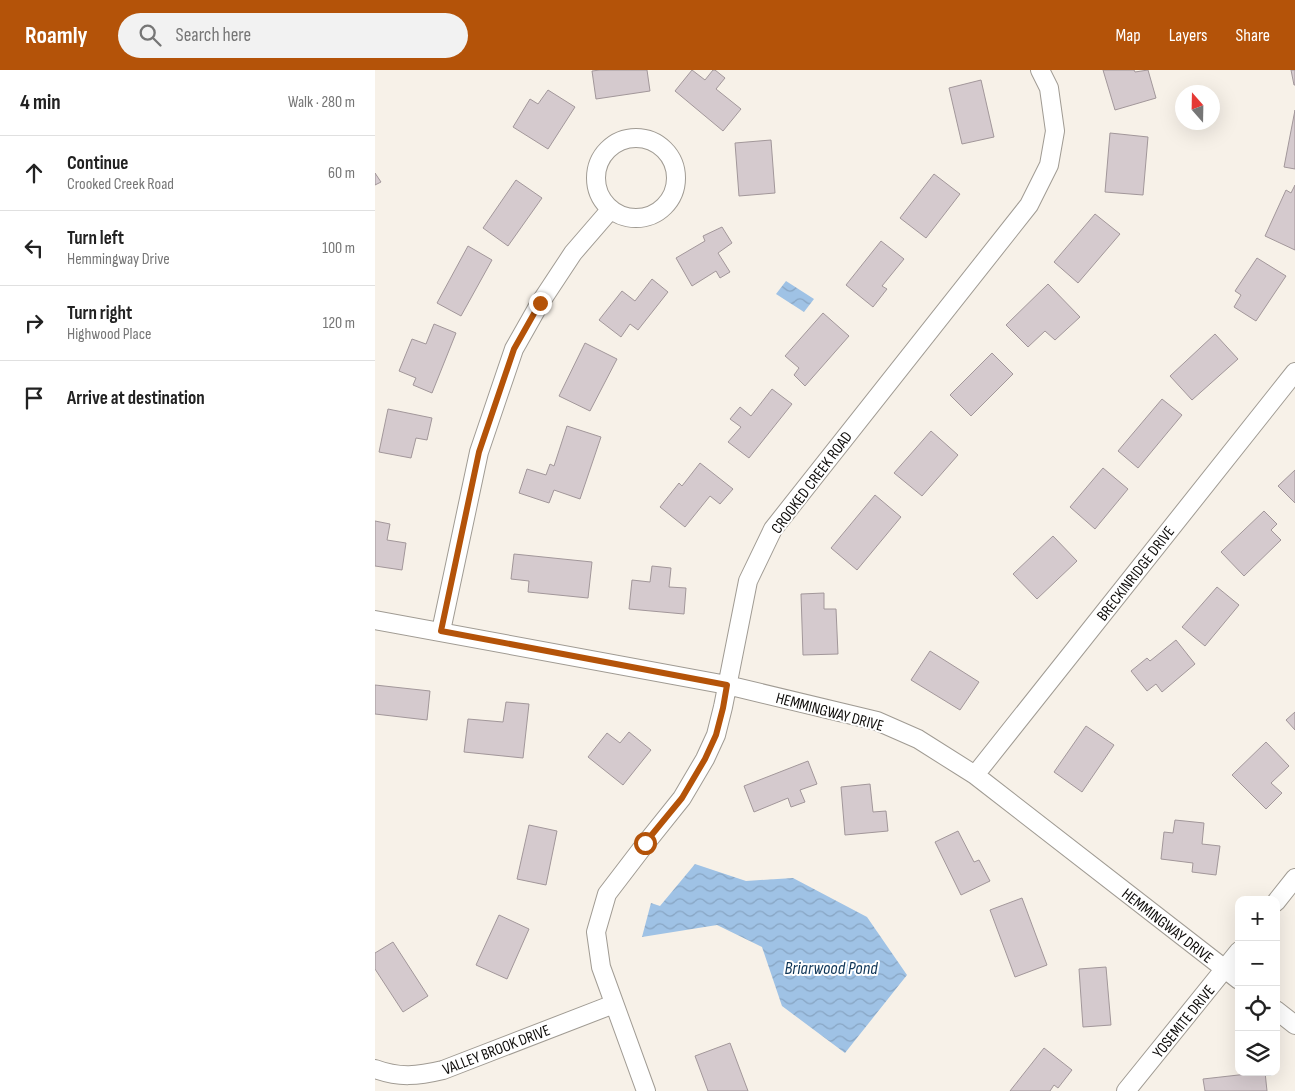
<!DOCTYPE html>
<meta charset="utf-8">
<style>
:root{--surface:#fff;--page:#f2f2f2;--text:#222;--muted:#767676;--line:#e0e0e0;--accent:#b45309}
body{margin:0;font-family:"Sofia Sans Condensed",sans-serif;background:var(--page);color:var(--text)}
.controls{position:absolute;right:15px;bottom:15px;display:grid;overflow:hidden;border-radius:10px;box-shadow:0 5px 20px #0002}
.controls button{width:45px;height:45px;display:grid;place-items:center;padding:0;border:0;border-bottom:1px solid var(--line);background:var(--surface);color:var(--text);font:25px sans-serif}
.compass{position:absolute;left:800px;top:15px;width:45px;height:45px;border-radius:50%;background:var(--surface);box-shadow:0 5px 20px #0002;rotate:340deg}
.stop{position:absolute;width:15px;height:15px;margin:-11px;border:4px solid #b45309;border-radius:50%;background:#fff}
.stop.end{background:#b45309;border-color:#fff;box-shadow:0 1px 5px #0008}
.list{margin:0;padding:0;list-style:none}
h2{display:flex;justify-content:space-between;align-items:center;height:65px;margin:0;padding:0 20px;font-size:21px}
h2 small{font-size:16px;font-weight:400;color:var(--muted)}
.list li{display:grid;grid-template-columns:32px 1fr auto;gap:15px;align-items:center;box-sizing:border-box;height:75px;padding:0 20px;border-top:1px solid var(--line)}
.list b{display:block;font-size:19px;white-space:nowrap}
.list p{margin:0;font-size:16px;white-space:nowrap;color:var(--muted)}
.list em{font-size:16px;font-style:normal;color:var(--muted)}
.icon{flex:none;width:28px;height:28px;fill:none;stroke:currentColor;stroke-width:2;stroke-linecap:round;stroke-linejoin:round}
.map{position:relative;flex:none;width:920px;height:1021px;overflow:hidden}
header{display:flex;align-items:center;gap:30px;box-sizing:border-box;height:70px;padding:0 25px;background:var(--accent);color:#fff}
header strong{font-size:24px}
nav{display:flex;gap:28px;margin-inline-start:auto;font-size:18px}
.search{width:350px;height:45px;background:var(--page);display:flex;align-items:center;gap:12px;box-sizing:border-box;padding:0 18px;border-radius:28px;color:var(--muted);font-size:19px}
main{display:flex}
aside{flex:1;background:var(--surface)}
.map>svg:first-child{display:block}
.water{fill:url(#water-waves)}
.building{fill:#d5cace;stroke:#a2979a}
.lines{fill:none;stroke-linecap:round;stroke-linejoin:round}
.minor-casing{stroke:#a09b93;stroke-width:20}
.minor{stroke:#fff;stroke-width:18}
.route{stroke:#b45309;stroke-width:6}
.labels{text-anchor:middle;stroke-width:4;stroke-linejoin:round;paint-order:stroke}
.street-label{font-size:16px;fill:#0d0b09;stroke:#fff}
.water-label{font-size:18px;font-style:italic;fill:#0e3557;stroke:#fff}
</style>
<header>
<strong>Roamly</strong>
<div class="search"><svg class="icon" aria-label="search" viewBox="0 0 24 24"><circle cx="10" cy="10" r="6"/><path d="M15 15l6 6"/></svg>Search here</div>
<nav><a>Map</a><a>Layers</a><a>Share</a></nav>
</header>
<main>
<aside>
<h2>4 min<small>Walk · 280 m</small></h2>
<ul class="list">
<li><svg class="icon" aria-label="ahead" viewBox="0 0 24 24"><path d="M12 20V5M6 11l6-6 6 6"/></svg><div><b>Continue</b><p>Crooked Creek Road</p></div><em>60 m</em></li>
<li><svg class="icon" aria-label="left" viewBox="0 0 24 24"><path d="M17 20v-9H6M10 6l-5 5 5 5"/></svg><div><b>Turn left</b><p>Hemmingway Drive</p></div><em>100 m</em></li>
<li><svg class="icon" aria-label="right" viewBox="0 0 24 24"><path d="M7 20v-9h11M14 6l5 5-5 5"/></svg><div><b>Turn right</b><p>Highwood Place</p></div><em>120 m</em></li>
<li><svg class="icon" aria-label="arrive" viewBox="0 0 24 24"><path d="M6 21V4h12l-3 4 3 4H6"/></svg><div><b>Arrive at destination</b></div></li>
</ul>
</aside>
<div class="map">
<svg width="920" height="1021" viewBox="0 0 920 1021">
<defs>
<pattern id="water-waves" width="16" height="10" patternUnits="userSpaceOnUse" patternTransform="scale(1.25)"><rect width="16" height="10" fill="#9fc2e5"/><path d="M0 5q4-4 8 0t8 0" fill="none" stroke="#88a5c3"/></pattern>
</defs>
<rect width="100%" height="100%" fill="#f7f1e8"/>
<path class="water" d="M411 211 439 229 429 242 401 224Z
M320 794 371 811 418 808 492 847 532 905 470 983 407 936 387 877 342 855 267 867 276 833 285 836Z"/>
<path class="building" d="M225 0H272L275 21 221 29 217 1Z
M317 0 330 10 338 0H340L350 8 341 19 366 39 348 61 300 21Z
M728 0H759L760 2 773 0 781 28 740 40Z
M916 0H920V15H919Z
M606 10 619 67 587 74 574 18Z
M173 20 200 37 173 79 138 57 155 29 163 34Z
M920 40V99L909 97Z
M735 63 773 67 768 125 730 122Z
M396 70 400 123 364 126 360 73Z
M0 103 6 112 0 115Z
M559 104 585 124 551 168 525 148Z
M141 110 167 128 133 176 108 158Z
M920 115V180L890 166 911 120 916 123Z
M720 144 745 164 703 213 679 192Z
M347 157 357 173 343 183 355 202 345 208 341 201 317 216 301 188 330 171 328 166Z
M506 171 529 189 507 216 512 219 498 237 471 215Z
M93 176 117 190 86 246 62 233Z
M882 188 911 206 881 251 859 237 866 225 860 221Z
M277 209 293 222 263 260 255 254 246 267 224 250 247 221 260 231Z
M673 214 705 247 680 270 670 261 653 277 631 255Z
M448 243 474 266 430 316 419 305 424 298 410 286Z
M59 254 81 263 57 323 38 315 41 308 24 301 37 269 51 274Z
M840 264 863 289 817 330 795 306Z
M210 273 242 289 215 341 184 326Z
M617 283 638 304 596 346 575 325Z
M397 319 417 334 374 388 353 372 366 357 355 349 365 337 376 346Z
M787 329 807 345 763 398 743 381Z
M13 339 57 348 52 370 41 368 36 388 4 382Z
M192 356 226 367 205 429 179 420 174 433 144 423 152 399 171 405 175 394 179 396Z
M556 361 583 385 547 426 519 403Z
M325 393 358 419 345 434 335 426 310 457 285 437 304 413 307 416Z
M728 398 753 419 720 459 695 437Z
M920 400V433L903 416Z
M500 425 526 447 482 500 456 478Z
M889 441 902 454 896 460 906 470 869 506 846 482Z
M0 451 15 454 12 470 31 473 27 500 0 496Z
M678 466 702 491 662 529 638 504Z
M139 484 217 492 213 528 153 522 154 511 136 509Z
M277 496 296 498 294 517 311 518 309 544 254 539 257 510 275 512Z
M842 517 864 535 830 576 807 557Z
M449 523V539H461L463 584 428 585 426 524Z
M801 570 820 594 787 622 781 614 772 621 756 601 772 588 775 591Z
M555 581 604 612 585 640 536 610Z
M0 615 55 621 52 650 0 644Z
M131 632 154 634 148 688 89 682 93 649 128 652Z
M920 642V660L911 650Z
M711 656 739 675 707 722 679 702Z
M254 662 276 680 248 715 213 687 232 663 245 673Z
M891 672 914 696 896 713 907 723 891 739 857 705Z
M433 691 442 714 425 720 430 732 416 737 413 728 379 742 369 716Z
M495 714 498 742 511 741 513 761 470 765 466 717Z
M800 750 829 753 827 774 845 776 841 805 817 802 818 793 786 789 789 762 798 763Z
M154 755 182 761 171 815 142 809Z
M583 761 599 792 604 790 615 811 586 825 560 772Z
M647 828 672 895 640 907 615 840Z
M124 845 154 859 132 909 101 895Z
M18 872 53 926 28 942 0 899V883Z
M731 897 736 955 708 957 704 899Z
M355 973 373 1021H333L320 986Z
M669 978 697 1000 683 1018 679 1015 675 1021H635Z
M890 1002 892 1021H830L828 1009Z"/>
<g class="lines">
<defs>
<path id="minor" d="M221 108a40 40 0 1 1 80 0a40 40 0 1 1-80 0Z
M0 550 352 615 502 651 543 669 600 705 864 910
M66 561 104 382 139 279 165 233 198 183 236 139
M600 705 920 302
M901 832 920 808
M901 940 920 955
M0 999C24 1008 43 1006 68 1000L239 934
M271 1021 226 897 221 862 232 824 271 773 307 728 330 689 341 665 348 637 373 511 398 459 654 135 674 95 680 61 674 18 665 0
M751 1021 864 881"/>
</defs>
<use href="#minor" class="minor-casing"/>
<use href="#minor" class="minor"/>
</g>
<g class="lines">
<path class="route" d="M165 233 139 279 104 382 66 561 352 615 348 638 341 665 330 689 307 728 270 773"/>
</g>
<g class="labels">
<g class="street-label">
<text transform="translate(436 412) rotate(-53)" y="6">CROOKED CREEK ROAD</text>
<text transform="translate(760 503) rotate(-52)" y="6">BRECKINRIDGE DRIVE</text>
<text transform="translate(455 641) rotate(15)" y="6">HEMMINGWAY DRIVE</text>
<text transform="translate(793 855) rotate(38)" y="6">HEMMINGWAY DRIVE</text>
<text transform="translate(808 951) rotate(-51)" y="6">YOSEMITE DRIVE</text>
<text transform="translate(121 979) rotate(-21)" y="6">VALLEY BROOK DRIVE</text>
</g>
<g class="water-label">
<text x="456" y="904">Briarwood Pond</text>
</g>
</g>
</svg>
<div class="controls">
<button>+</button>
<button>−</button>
<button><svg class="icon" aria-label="locate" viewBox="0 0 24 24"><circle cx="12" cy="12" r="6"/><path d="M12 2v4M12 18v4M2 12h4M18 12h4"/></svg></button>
<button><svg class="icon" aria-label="layers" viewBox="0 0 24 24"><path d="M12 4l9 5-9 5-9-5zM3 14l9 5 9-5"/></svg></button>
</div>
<svg class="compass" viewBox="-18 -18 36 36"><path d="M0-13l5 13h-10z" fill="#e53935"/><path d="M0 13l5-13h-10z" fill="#767676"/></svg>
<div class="stop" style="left:270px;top:773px"></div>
<div class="stop end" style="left:165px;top:233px"></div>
</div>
</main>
